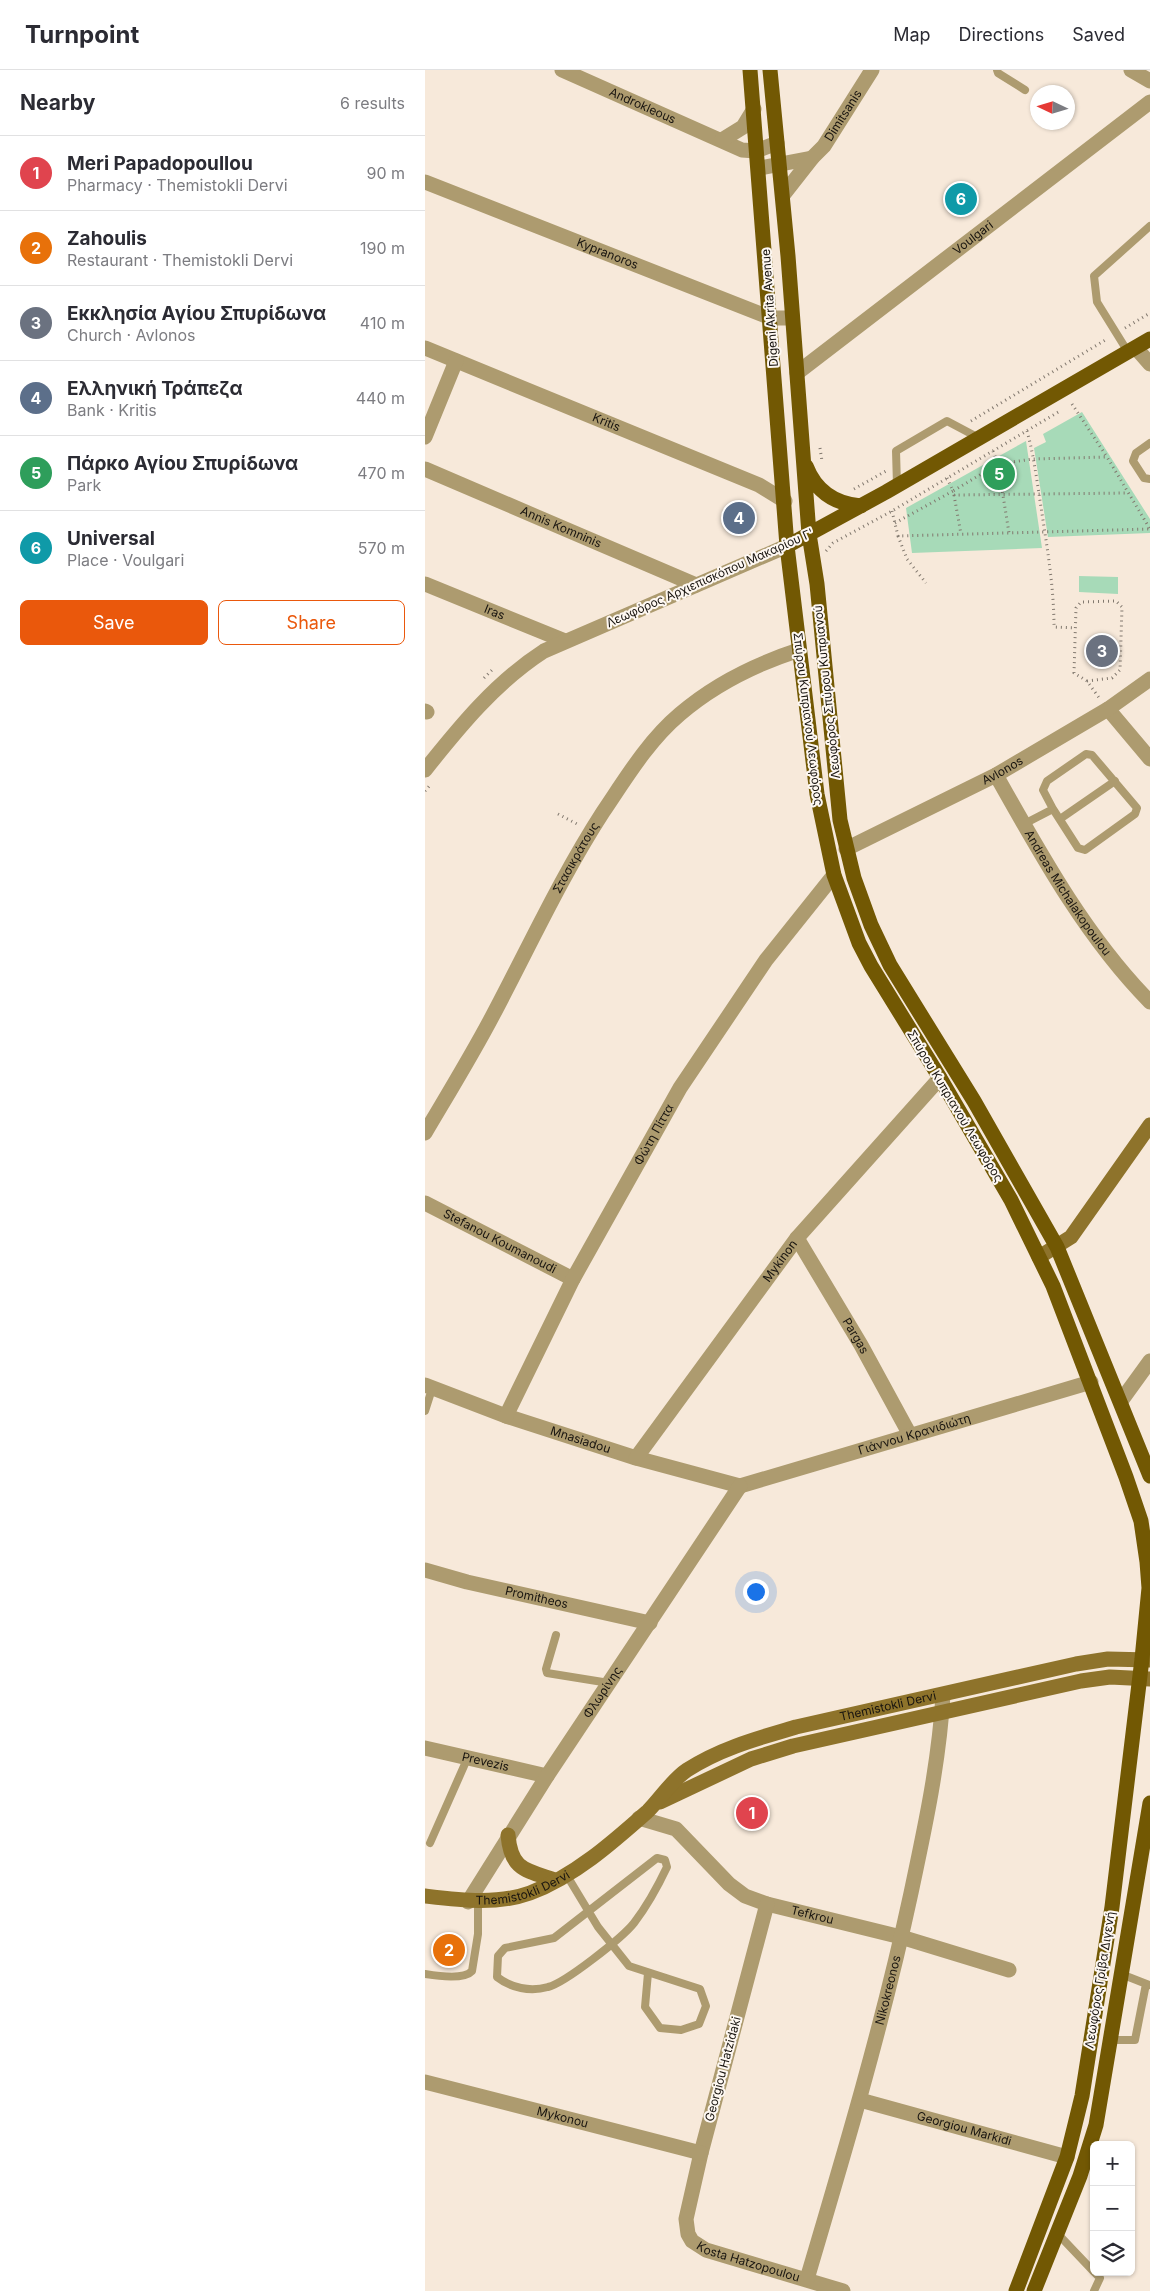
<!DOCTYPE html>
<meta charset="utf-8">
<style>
:root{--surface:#fff;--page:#f2f2f3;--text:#2b2b33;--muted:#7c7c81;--line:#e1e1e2;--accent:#ea580c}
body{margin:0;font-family:Inter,sans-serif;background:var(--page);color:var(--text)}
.controls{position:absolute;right:15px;bottom:15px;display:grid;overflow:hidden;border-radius:8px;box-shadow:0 1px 4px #0004}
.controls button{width:45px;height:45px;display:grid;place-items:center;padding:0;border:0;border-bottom:1px solid var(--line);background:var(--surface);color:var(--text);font:25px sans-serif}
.compass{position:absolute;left:605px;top:15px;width:45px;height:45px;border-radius:50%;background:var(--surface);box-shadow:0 1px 4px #0004;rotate:274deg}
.you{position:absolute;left:330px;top:1521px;width:18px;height:18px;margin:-12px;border:4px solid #fff;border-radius:50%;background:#1a73e8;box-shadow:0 0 0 8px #1a73e833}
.badge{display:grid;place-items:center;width:32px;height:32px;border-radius:50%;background:var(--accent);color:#fff;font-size:16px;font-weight:700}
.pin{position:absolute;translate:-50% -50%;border:2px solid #fff;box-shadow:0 1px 5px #0006}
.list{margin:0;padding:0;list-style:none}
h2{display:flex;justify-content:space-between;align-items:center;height:65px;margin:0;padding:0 20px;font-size:21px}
h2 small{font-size:16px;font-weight:400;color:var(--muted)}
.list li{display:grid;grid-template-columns:32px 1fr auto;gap:15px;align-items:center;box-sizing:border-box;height:75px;padding:0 20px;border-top:1px solid var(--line)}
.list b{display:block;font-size:19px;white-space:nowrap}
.list p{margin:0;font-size:16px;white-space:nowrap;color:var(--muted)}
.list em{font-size:16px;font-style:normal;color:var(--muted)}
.actions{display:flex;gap:10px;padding:15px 20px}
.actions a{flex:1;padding:11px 0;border:1px solid var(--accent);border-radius:8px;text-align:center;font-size:18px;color:var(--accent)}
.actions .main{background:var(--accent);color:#fff}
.icon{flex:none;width:28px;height:28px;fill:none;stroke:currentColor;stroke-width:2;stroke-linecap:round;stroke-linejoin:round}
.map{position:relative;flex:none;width:725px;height:2221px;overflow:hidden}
header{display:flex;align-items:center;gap:30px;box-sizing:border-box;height:70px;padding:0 25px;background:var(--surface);border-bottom:1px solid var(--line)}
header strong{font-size:24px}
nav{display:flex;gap:28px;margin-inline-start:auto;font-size:18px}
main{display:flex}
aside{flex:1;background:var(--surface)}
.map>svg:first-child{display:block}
.green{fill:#a7dab8}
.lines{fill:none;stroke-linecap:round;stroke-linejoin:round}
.path{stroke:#81786e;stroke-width:3;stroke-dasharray:1 4;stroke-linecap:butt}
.lane{stroke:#ad9b6f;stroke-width:8}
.street{stroke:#ad9b6f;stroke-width:15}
.secondary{stroke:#8e732b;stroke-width:15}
.primary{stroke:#725803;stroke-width:15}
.labels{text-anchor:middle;stroke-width:4;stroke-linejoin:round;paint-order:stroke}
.street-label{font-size:12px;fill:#18140f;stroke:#fef8f2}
</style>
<header>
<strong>Turnpoint</strong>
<nav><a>Map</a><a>Directions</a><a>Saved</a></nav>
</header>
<main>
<aside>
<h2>Nearby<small>6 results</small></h2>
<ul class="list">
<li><span class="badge" style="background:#e0444e">1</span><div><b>Meri Papadopoullou</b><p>Pharmacy · Themistokli Dervi</p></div><em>90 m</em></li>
<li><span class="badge" style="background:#e8710a">2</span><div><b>Zahoulis</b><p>Restaurant · Themistokli Dervi</p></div><em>190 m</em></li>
<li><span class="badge" style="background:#6b7280">3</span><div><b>Εκκλησία Αγίου Σπυρίδωνα</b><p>Church · Avlonos</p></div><em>410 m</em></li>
<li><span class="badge" style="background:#5c6f8a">4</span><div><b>Ελληνική Τράπεζα</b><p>Bank · Kritis</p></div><em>440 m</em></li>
<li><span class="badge" style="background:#2e9e5b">5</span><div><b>Πάρκο Αγίου Σπυρίδωνα</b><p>Park</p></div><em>470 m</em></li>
<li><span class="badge" style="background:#0f9aa8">6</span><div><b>Universal</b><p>Place · Voulgari</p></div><em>570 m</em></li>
</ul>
<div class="actions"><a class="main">Save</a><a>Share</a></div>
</aside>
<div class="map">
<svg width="725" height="2221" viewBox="0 0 725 2221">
<rect width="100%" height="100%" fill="#f7e9da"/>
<path class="green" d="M657 342 725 449V463L623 467 609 378 621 372 618 364Z
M601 371 617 478 487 483 481 438Z
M654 506 693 507V524L654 522Z"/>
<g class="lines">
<path class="path" d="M700 258 725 243
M647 334 682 387
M546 351 682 269
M602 361C609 386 612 412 616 437 622 477 629 517 629 557L650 558
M395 378 397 391
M568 381 573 394 608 389 682 387 725 459
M522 408 528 421 573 394 584 463
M429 419 461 401
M529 425 536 464
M467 441 473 466 725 459
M470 453 528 421 529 425 703 423
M473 466 482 489 501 513
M401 481 408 473 467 441 635 341
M59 608 69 598
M662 611 687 608 695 600 697 537 691 531 656 532 651 538 649 603 662 611 675 629
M0 721 6 714
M133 744 154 755"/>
<path class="lane" d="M572 0 573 3 600 20
M703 282 672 232 669 206 725 156
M725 373 711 383 708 391 719 408 725 409
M472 415 471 381 522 351 554 368
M635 749 690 711
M599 754 628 739 618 720 622 711 661 684 667 685 712 738 710 744 660 780 653 778 628 739
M0 1341 7 1319
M131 1565 121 1599 122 1603 184 1613
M5 1773 43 1687
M232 1788 240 1790 242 1797C233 1816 222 1836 209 1853 197 1868 140 1913 123 1917 105 1922 86 1918 72 1907L73 1886 80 1878 129 1868Z
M141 1804 173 1857 204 1896 275 1919 281 1936 274 1954 256 1960 235 1958 220 1937 223 1903
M0 1904C12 1906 39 1910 47 1901L53 1864V1831
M696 1904 724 1915
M685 1970H710L721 1914
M632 2163 669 2202
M669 2202 675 2208 669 2221"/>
<g class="street">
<path id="s1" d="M137 0 317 80 331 81 352 73"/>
<path d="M706 0 725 11"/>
<path d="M297 70 318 57 329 39"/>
<path d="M335 98 387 88"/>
<path id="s2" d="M0 112 346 248H367"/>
<path id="s3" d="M358 125 387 88 399 76 447 0"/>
<path id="s4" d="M0 278 334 415 360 431"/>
<path d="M711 278 725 294"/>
<path id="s5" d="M372 303 725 32"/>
<path d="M0 367 31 291"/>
<path id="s6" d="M0 399 271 515"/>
<path id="s7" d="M0 514 140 571"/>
<path d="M683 639 725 689"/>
<path d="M0 641 2 642"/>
<path d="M0 700C35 656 71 612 119 581L362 476"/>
<path id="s8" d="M571 705C616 785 661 867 725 932"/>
<path id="s9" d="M421 779 571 705 683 639 725 609"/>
<path id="s10" d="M0 1063C23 1024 47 985 68 945 104 877 136 807 178 742 201 708 223 671 255 644 290 614 331 594 374 580"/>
<path id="s11" d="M0 1133 148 1209"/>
<path id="s12" d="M372 1168 436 1275 485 1365"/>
<path id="s13" d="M0 1315 81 1346 211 1388 315 1416"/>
<path d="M696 1331 725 1291"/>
<path id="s14" d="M81 1346 148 1209 255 1018 341 890 409 805"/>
<path id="s15" d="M211 1388 372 1168 515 1008"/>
<path id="s16" d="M315 1416 666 1312"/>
<path id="s17" d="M0 1500 42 1512 225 1553"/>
<path id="s18" d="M0 1678 122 1706"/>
<path id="s19" d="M214 1748 251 1759 304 1814 320 1826 342 1834 476 1867 584 1900"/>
<path id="s20" d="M43 1832 122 1706 315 1416"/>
<path id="s21" d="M342 1834 276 2083 261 2149 263 2164 267 2171 281 2180 418 2221"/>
<path id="s22" d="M0 2012 276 2083"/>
<path id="s23" d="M435 2030 642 2087"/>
<path id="s24" d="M382 2209C420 2081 458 1953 486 1823 500 1757 514 1693 518 1625"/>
</g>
<g class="secondary">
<path d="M614 1187 646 1167 725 1055"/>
<path d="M235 1732 326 1689 368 1676 656 1611 685 1607 725 1609"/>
<path d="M83 1765C86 1800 100 1800 130 1810"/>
<path id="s25" d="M0 1826C34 1830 72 1835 105 1823 150 1806 188 1772 223 1741 236 1728 247 1710 262 1700 296 1678 334 1668 371 1657L651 1594 683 1589 725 1590"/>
</g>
<path class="primary" d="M325 0 362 476 392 724 409 805 434 873 446 896 515 1008 586 1130 628 1216 701 1407 716 1451 722 1492 724 1518 717 1589 687 1837 657 2026 642 2087 591 2221
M345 0 363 186 384 464 392 514 415 750 429 808 446 855 465 895 549 1031 632 1177 725 1406
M381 396C391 422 410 434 436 436
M362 476 461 422 725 269
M609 2221 655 2106 671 2055 725 1733"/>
</g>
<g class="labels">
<g class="street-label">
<text dy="4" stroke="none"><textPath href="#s1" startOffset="88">Androkleous</textPath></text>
<text dy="4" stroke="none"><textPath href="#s3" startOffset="100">Dimitsanis</textPath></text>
<text dy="4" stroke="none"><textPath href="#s5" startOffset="222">Voulgari</textPath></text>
<text dy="4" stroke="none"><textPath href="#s2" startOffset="196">Kypranoros</textPath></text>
<text transform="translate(345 238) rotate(-94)" y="4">Digeni Akrita Avenue</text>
<text dy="4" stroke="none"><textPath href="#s4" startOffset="196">Kritis</textPath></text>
<text dy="4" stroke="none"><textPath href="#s6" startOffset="148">Annis Komninis</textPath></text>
<text transform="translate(285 508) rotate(-24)" y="4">Λεωφόρος Αρχιεπισκόπου Μακαρίου Γ'</text>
<text dy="4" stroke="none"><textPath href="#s7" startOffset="75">Iras</textPath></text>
<text transform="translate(402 622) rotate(-96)" y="4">Λεωφόρος Σπύρου Κυπριανού</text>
<text transform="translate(383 649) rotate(83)" y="4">Σπύρου Κυπριανού Λεωφόρος</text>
<text dy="4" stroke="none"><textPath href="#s9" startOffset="175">Avlonos</textPath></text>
<text dy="4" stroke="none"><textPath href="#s10" startOffset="314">Στασικράτους</textPath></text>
<text dy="4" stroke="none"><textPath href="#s8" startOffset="138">Andreas Michalakopoulou</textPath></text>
<text transform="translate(530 1036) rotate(59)" y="4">Σπύρου Κυπριανού Λεωφόρος</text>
<text dy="4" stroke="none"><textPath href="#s14" startOffset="318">Φώτη Πίττα</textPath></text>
<text dy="4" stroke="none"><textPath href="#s11" startOffset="84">Stefanou Koumanoudi</textPath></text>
<text dy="4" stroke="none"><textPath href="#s15" startOffset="244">Mykinon</textPath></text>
<text dy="4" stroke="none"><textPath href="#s12" startOffset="114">Pargas</textPath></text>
<text dy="4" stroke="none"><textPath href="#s16" startOffset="182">Γιάννου Κρανιδιώτη</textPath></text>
<text dy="4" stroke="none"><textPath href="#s13" startOffset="165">Mnasiadou</textPath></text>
<text dy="4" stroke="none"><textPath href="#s17" startOffset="115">Promitheos</textPath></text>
<text dy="4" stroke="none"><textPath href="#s20" startOffset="249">Φλωρίνης</textPath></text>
<text dy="4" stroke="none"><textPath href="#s25" startOffset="519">Themistokli Dervi</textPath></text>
<text dy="4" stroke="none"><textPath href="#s18" startOffset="62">Prevezis</textPath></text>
<text dy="4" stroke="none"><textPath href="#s25" startOffset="100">Themistokli Dervi</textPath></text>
<text dy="4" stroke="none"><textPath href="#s19" startOffset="205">Tefkrou</textPath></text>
<text transform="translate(675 1910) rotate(-81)" y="4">Λεωφόρος Γρίβα Διγενή</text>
<text dy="4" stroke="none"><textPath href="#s24" startOffset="300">Nikokreonos</textPath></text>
<text transform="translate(298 1999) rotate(-75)" y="4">Georgiou Hatzidaki</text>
<text dy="4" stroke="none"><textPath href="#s22" startOffset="142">Mykonou</textPath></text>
<text dy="4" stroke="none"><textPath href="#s23" startOffset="108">Georgiou Markidi</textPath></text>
<text dy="4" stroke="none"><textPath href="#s21" startOffset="409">Kosta Hatzopoulou</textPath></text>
</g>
</g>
</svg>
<div class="controls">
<button>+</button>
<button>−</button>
<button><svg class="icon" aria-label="layers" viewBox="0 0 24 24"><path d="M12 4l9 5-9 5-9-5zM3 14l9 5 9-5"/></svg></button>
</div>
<svg class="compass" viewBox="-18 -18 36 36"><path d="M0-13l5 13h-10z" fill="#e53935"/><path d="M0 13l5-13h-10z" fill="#7c7c81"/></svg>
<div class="you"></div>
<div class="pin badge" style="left:327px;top:1743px;background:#e0444e">1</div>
<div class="pin badge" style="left:24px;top:1880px;background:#e8710a">2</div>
<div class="pin badge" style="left:677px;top:581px;background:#6b7280">3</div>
<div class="pin badge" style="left:314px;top:448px;background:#5c6f8a">4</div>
<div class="pin badge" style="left:574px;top:404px;background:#2e9e5b">5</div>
<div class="pin badge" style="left:536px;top:129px;background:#0f9aa8">6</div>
</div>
</main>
